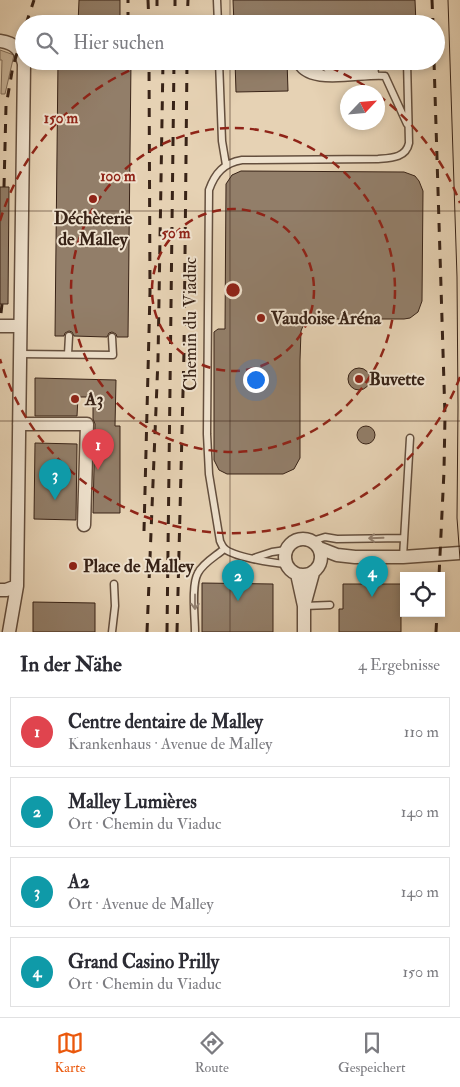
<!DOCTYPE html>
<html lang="de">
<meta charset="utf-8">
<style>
:root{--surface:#fff;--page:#f2f2f3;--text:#2b2b33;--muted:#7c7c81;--line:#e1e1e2;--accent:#ea580c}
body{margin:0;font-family:"IM FELL Double Pica",serif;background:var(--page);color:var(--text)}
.controls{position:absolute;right:15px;bottom:15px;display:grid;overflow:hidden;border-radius:0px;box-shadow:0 2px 8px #0003}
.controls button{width:45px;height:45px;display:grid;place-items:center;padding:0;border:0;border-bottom:1px solid var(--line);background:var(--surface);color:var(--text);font:25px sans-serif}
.compass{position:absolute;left:340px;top:85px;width:45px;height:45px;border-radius:50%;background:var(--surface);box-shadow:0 2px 8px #0003;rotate:64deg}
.you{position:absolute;left:255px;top:379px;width:18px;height:18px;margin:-12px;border:4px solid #fff;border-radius:50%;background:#1a73e8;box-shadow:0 0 0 8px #1a73e833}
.badge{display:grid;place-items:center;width:32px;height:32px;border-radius:50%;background:var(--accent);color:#fff;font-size:16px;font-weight:700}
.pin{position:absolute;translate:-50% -41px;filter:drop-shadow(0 1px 2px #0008)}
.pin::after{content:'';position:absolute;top:26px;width:18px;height:15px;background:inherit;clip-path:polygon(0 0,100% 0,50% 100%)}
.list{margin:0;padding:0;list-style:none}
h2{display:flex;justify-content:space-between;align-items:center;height:65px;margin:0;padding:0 20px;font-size:21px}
h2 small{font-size:16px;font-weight:400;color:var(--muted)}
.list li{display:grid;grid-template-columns:32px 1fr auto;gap:15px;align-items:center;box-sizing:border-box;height:70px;margin:0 10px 10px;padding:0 10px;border:1px solid var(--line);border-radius:0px}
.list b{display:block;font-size:19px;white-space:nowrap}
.list p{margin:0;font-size:16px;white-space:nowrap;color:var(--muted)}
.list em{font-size:16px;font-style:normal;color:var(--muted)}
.icon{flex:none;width:28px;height:28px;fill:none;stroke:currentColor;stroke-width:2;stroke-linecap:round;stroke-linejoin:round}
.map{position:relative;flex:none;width:460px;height:632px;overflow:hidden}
.search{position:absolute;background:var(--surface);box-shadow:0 2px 8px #0003;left:15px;right:15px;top:15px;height:55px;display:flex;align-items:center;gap:12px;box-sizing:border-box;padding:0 18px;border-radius:28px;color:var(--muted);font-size:19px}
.sheet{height:385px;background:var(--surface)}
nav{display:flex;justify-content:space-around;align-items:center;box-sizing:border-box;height:70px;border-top:1px solid var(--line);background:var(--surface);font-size:14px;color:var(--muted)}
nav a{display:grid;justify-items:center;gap:2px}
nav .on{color:var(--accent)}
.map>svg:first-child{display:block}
.green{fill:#c8b499;stroke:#806c58}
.building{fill:#927e69;stroke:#382317}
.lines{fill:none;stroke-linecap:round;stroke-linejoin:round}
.lane-casing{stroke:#644f3e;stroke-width:9}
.street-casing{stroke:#644f3e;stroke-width:15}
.lane{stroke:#efe2ce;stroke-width:6}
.street{stroke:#efe2ce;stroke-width:12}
.tram{stroke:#382317;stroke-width:1}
.rail{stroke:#382317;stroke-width:3;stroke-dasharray:9 9;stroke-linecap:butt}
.oneway{stroke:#948272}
.grid{fill:none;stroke:#382317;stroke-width:1;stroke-opacity:0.55}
.ring{fill:none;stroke:#8f2418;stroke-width:2.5;stroke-dasharray:9 6}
.poi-dot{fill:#8f2418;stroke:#efe2ce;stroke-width:2}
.labels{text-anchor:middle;stroke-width:4;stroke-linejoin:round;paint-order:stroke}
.poi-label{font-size:18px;font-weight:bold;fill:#382317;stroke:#efe2ce;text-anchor:start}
.street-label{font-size:18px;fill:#382317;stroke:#efe2ce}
.centre{fill:#8f2418;stroke:#efe2ce;stroke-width:2.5}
.ring-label{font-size:15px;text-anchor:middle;font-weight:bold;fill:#8f2418;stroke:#efe2ce;stroke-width:4;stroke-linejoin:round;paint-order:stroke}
</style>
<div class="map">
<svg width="460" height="632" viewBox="0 0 460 632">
<rect width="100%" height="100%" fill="#e6d2b4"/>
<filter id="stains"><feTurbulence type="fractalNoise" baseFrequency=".004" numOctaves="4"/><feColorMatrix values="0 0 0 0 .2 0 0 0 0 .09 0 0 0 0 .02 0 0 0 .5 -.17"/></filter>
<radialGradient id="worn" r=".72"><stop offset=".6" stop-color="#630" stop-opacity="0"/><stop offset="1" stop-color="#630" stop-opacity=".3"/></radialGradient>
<path class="green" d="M0 50 14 55 5 94H1L2 60H0Z"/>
<path class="building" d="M79 0H120V24H78Z
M233 0H415L416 24H234Z
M58 61H131L128 337H117L116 334 112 332 109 333 107 337 74 336 72 332 69 331 65 333 64 336H55Z
M235 61H287L288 91 236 92Z
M241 171 404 172 415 176 419 181 423 191 422 301 418 312 410 318 404 319H314L303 326 301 331 300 360V458L294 469 283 474H227L219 470 214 460V332L218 329H225L226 184 232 175Z
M0 187H9L8 304H0Z
M348 379a11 11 0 1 1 22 0a11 11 0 1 1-22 0Z
M35 378 116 380 115 426H120V513H93L95 424 93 419V397H78L77 416H35Z
M357 435a9 9 0 1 1 18 0a9 9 0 1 1-18 0Z
M35 443 77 444 76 520 34 519Z
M202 583 273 584V632H202Z
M343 584H401V632H339V609H343Z
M33 602 95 603V632H33Z"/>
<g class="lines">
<defs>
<path id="lane" d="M217 0 218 24
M219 61 222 141 226 165
M296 61C305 90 362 73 385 76L407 124
M303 61 308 74
M309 61 312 72 319 75
M315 61 319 72 330 77
M325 61 327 69 338 76
M335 61C336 69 338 72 345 75
M341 61 344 71 354 76
M348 61 349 69 356 74
M354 61 355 68 362 74
M361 61 362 68 368 75
M367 61 368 68 374 75
M374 61 375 76
M20 354 113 355 112 337
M68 354 69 336
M312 541 325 537 337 539 404 538
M403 557 410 438
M254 558 272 552 286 550
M286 564C273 563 232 557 224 548 222 546 221 543 220 541L209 474 207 434 209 190C215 173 224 163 242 160L378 159C391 158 406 158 409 143L407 61
M304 606 330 605
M112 632 115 606 114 584
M195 632C195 617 191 585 198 573 203 563 216 556 224 549"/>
<path id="street" d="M0 41C15 43 21 50 24 64L17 586 9 632
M0 326H20
M19 424H87L84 525
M285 557a18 18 0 1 1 36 0a18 18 0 1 1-36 0Z
M319 548 337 555 355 557H403L460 553
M297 574 304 606
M0 590H6L17 586
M304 632V606L313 573"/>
</defs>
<use href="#lane" class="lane-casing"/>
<use href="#street" class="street-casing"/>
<use href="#lane" class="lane"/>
<use href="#street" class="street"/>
<path class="tram" d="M448 0 457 277 458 407 457 518 460 559"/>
<path class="rail" d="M148 0 149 24
M432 0 433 24
M128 21V0
M26 24 34 0
M157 24V0
M175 24V0
M187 24 188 0
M434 61 445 416 444 471 439 576
M4 187 6 106 13 66 24 31
M1 313 2 304
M144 531 150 292 149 61
M147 632 158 359 163 61
M167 632 174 61
M177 632 184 352 187 61
M436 632 437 613"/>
</g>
<defs><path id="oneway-shaft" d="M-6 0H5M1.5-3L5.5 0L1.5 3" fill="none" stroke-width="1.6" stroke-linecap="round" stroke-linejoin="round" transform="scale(1.25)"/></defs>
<g class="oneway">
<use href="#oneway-shaft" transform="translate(376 538) rotate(178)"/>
<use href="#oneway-shaft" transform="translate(195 602) rotate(90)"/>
</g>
<path class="grid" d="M230 0V24M230 61V632M0 211H460M0 421H460"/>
<g class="ring">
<circle cx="233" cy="290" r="81"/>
<circle cx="233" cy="290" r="162"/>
<path d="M460 377A243 243 0 0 1 0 359M0 221A243 243 0 0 1 150 62M316 62A243 243 0 0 1 374 92M378 95A243 243 0 0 1 460 203"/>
</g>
<g class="poi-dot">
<circle cx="93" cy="199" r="5"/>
<circle cx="261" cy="318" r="5"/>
<circle cx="359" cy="379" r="5"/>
<circle cx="75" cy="399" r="5"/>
<circle cx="73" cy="566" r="5"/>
</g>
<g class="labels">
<g class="poi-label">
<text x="93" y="224" text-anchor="middle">Déchèterie<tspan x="93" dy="21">de Malley</tspan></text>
<text x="271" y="324">Vaudoise Aréna</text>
<text x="369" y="385">Buvette</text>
<text x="85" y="405">A3</text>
<text x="83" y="572">Place de Malley</text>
</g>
<g class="street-label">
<text transform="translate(190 324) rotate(-90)" y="6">Chemin du Viaduc</text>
</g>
</g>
<circle cx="233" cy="290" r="8" class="centre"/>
<g class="ring-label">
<text x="61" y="123">150 m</text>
<text x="118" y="181">100 m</text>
<text x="176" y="238">50 m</text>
</g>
<rect width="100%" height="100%" filter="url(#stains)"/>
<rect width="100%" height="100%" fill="url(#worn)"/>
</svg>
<div class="controls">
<button><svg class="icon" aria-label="locate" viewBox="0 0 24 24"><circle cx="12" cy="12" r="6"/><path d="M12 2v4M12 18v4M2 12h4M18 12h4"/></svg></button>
</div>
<svg class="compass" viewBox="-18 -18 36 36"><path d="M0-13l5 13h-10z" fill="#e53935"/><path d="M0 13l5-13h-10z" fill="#7c7c81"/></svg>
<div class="you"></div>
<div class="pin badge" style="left:98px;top:470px;background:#e0444e">1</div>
<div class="pin badge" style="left:238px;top:601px;background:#0f9aa8">2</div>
<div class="pin badge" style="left:55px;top:500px;background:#0f9aa8">3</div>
<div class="pin badge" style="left:372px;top:597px;background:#0f9aa8">4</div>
<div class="search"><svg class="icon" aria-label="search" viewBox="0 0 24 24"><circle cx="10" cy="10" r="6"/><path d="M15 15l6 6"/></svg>Hier suchen</div>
</div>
<section class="sheet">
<h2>In der Nähe<small>4 Ergebnisse</small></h2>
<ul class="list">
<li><span class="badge" style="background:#e0444e">1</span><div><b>Centre dentaire de Malley</b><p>Krankenhaus · Avenue de Malley</p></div><em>110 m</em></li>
<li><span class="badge" style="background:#0f9aa8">2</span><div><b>Malley Lumières</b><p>Ort · Chemin du Viaduc</p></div><em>140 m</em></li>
<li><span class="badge" style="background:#0f9aa8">3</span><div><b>A2</b><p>Ort · Avenue de Malley</p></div><em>140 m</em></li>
<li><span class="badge" style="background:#0f9aa8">4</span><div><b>Grand Casino Prilly</b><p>Ort · Chemin du Viaduc</p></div><em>150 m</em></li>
</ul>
</section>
<nav>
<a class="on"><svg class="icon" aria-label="map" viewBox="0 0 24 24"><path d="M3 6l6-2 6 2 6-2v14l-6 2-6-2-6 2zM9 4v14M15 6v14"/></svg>Karte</a>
<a><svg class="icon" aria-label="directions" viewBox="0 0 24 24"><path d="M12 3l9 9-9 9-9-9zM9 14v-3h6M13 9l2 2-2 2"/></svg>Route</a>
<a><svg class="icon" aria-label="saved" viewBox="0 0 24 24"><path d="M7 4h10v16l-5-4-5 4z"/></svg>Gespeichert</a>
</nav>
